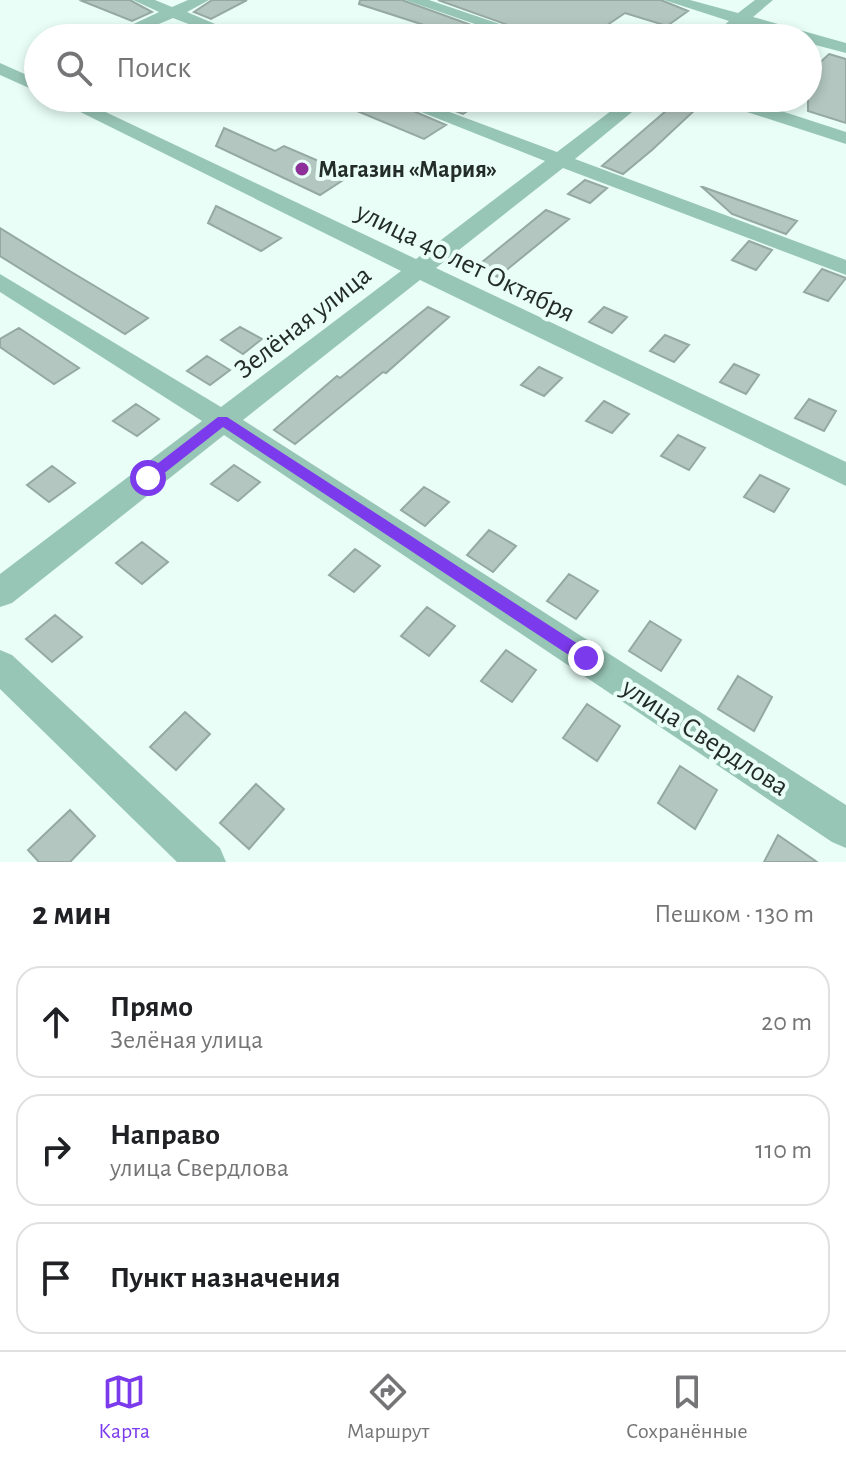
<!DOCTYPE html>
<html lang="ru">
<meta charset="utf-8">
<style>
:root{--surface:#fff;--page:#f2f2f2;--text:#202124;--muted:#757577;--line:#e0e0e0;--accent:#7c3aed}
body{margin:0;font-family:"Alegreya Sans",sans-serif;background:var(--page);color:var(--text)}
.stop{position:absolute;width:24px;height:24px;margin:-18px;border:6px solid #7c3aed;border-radius:50%;background:#fff}
.stop.end{background:#7c3aed;border-color:#fff;box-shadow:0 2px 8px #0008}
.list{margin:0;padding:0;list-style:none}
h2{display:flex;justify-content:space-between;align-items:center;height:104px;margin:0;padding:0 32px;font-size:34px}
h2 small{font-size:26px;font-weight:400;color:var(--muted)}
.list li{display:grid;grid-template-columns:52px 1fr auto;gap:24px;align-items:center;box-sizing:border-box;height:112px;margin:0 16px 16px;padding:0 16px;border:2px solid var(--line);border-radius:24px}
.list b{display:block;font-size:30px;white-space:nowrap}
.list p{margin:0;font-size:26px;white-space:nowrap;color:var(--muted)}
.list em{font-size:26px;font-style:normal;color:var(--muted)}
.icon{flex:none;width:44px;height:44px;fill:none;stroke:currentColor;stroke-width:2;stroke-linecap:round;stroke-linejoin:round}
.map{position:relative;flex:none;width:846px;height:862px;overflow:hidden}
.search{position:absolute;background:var(--surface);box-shadow:0 4px 12px #0003;left:24px;right:24px;top:24px;height:88px;display:flex;align-items:center;gap:20px;box-sizing:border-box;padding:0 28px;border-radius:44px;color:var(--muted);font-size:30px}
.sheet{height:488px;background:var(--surface)}
nav{display:flex;justify-content:space-around;align-items:center;box-sizing:border-box;height:112px;border-top:2px solid var(--line);background:var(--surface);font-size:22px;color:var(--muted)}
nav a{display:grid;justify-items:center;gap:4px}
nav .on{color:var(--accent)}
.map>svg:first-child{display:block}
.building{fill:#b3c7c0;stroke:#95a9a2;stroke-width:2}
.lines{fill:none;stroke-linecap:round;stroke-linejoin:round}
.minor{fill:#98c6b6;fill-rule:evenodd}
.route{fill:#7c3aed}
.poi-dot{fill:#8d309a;stroke:#e8fef6;stroke-width:3}
.labels{text-anchor:middle;stroke-width:8;stroke-linejoin:round;paint-order:stroke}
.far-poi-label{font-size:24px;font-weight:bold;fill:#242c29;stroke:#e8fef6;text-anchor:start}
.street-label{font-size:28px;fill:#242c29;stroke:#e8fef6}
</style>
<div class="map">
<svg width="846" height="862" viewBox="0 0 846 862">
<rect width="100%" height="100%" fill="#e8fef6"/>
<path class="building" d="M89 0H130L152 12 132 21 82 1Z
M212 0H247L211 19 194 12Z
M360 0H402L507 38H464L359 4Z
M438 0H661L688 11 667 26 625 13 588 38H544Z
M829 54 846 59V123L808 111V74Z
M326 98H383L446 125 424 139Z
M421 98H487L463 114Z
M681 98H688L697 108 652 150 623 174 602 166Z
M224 128 275 151 284 146 351 175 320 195 216 146Z
M585 180 607 188 590 203 568 194Z
M702 187H703L797 221 786 234 732 214Z
M216 206 281 238 261 251 208 223Z
M546 210 569 219 498 277 476 267Z
M0 228 63 267 148 318 125 334 0 256Z
M749 241 772 250 756 270 732 260Z
M822 269 846 278 828 301 804 292Z
M428 307 449 317 386 373 383 372 295 444 274 430 337 376 340 378Z
M604 307 627 317 612 333 589 322Z
M240 327 262 339 243 354 221 340Z
M19 328 79 368 54 384 0 347V339Z
M665 335 689 345 674 362 650 351Z
M207 356 230 370 210 385 187 371Z
M734 364 759 375 746 394 720 382Z
M539 367 562 378 544 396 521 385Z
M809 399 836 411 824 431 795 418Z
M604 401 629 414 612 433 586 421Z
M136 404 159 419 137 436 113 421Z
M678 435 705 448 689 470 661 456Z
M234 465 260 482 238 501 211 484Z
M52 466 75 483 49 502 27 485Z
M760 475 789 489 774 512 744 497Z
M424 487 449 502 425 526 401 510Z
M489 530 516 546 493 572 467 555Z
M142 542 168 562 142 584 116 563Z
M355 549 380 566 354 592 329 575Z
M569 574 598 591 576 619 547 601Z
M427 607 455 626 429 656 401 636Z
M55 615 82 637 52 662 26 639Z
M650 621 681 640 661 671 629 651Z
M506 650 536 670 512 702 481 681Z
M738 676 772 697 754 731 718 709Z
M587 704 620 726 597 761 563 738Z
M185 712 210 734 176 770 150 747Z
M680 766 717 790 695 829 658 803Z
M256 784 284 809 249 849 220 823Z
M70 810 95 836 70 862H39L28 850Z
M778 835 817 862H764Z"/>
<g class="lines">
<path class="minor" d="M133 0H155L172 7 188 0H209L187 12 248 38H225L173 18 126 38H104L159 12Z
M405 0H429L541 38H516Z
M664 0H690L738 13 755 0H773L753 17 846 43V53L808 43V38H791L744 25 727 38H709L729 21Z
M0 63 38 80V92L0 75Z
M52 98H76L416 259 545 161 386 98H412L557 152 628 98H649L575 159 846 260V275L563 168 436 268 846 462V486L420 280 243 420 846 805V848L832 842 224 435 12 603 0 607V574L202 421 0 292V274L221 407 401 271Z
M713 98H741L846 132V144L716 102Z
M0 650 12 655 220 848 226 862H177L0 689Z"/>
</g>
<path class="route" d="M218 417H227L592 653V663H581L223 427 153 482H144V474Z"/>
<circle class="poi-dot" cx="302" cy="169" r="8"/>
<g class="labels">
<g class="far-poi-label">
<text x="318" y="177">Магазин «Мария»</text>
</g>
<g class="street-label">
<text transform="translate(466 261) rotate(26)" y="10">улица 40 лет Октября</text>
<text transform="translate(302 321) rotate(-38)" y="10">Зелёная улица</text>
<text transform="translate(706 736) rotate(33)" y="10">улица Свердлова</text>
</g>
</g>
</svg>
<div class="stop" style="left:148px;top:478px"></div>
<div class="stop end" style="left:586px;top:658px"></div>
<div class="search"><svg class="icon" aria-label="search" viewBox="0 0 24 24"><circle cx="10" cy="10" r="6"/><path d="M15 15l6 6"/></svg>Поиск</div>
</div>
<section class="sheet">
<h2>2 мин<small>Пешком · 130 m</small></h2>
<ul class="list">
<li><svg class="icon" aria-label="ahead" viewBox="0 0 24 24"><path d="M12 20V5M6 11l6-6 6 6"/></svg><div><b>Прямо</b><p>Зелёная улица</p></div><em>20 m</em></li>
<li><svg class="icon" aria-label="right" viewBox="0 0 24 24"><path d="M7 20v-9h11M14 6l5 5-5 5"/></svg><div><b>Направо</b><p>улица Свердлова</p></div><em>110 m</em></li>
<li><svg class="icon" aria-label="arrive" viewBox="0 0 24 24"><path d="M6 21V4h12l-3 4 3 4H6"/></svg><div><b>Пункт назначения</b></div></li>
</ul>
</section>
<nav>
<a class="on"><svg class="icon" aria-label="map" viewBox="0 0 24 24"><path d="M3 6l6-2 6 2 6-2v14l-6 2-6-2-6 2zM9 4v14M15 6v14"/></svg>Карта</a>
<a><svg class="icon" aria-label="directions" viewBox="0 0 24 24"><path d="M12 3l9 9-9 9-9-9zM9 14v-3h6M13 9l2 2-2 2"/></svg>Маршрут</a>
<a><svg class="icon" aria-label="saved" viewBox="0 0 24 24"><path d="M7 4h10v16l-5-4-5 4z"/></svg>Сохранённые</a>
</nav>
